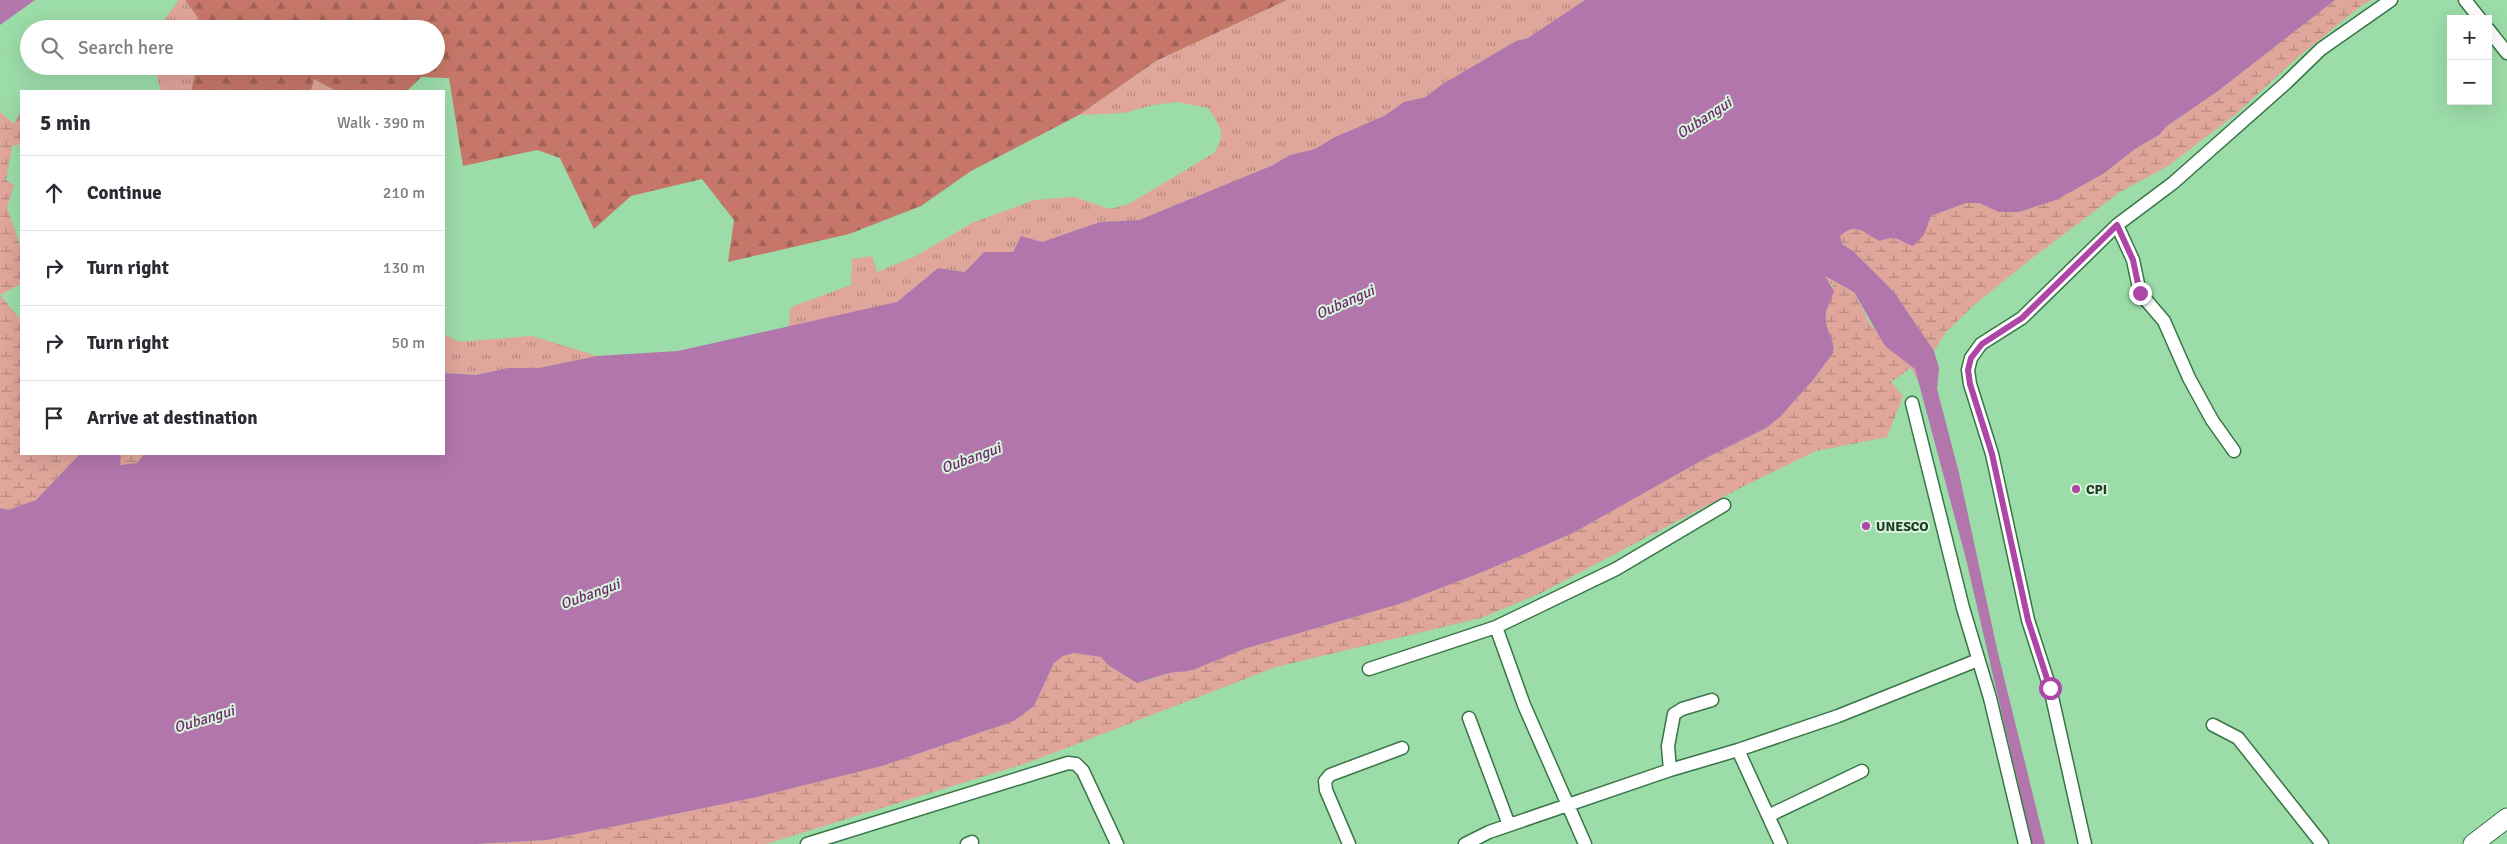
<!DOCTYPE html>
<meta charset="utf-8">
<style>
:root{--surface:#fff;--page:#f2f2f3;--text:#2b2b33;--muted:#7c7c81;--line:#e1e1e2}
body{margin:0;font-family:Signika,sans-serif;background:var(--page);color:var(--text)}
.controls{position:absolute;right:15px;top:15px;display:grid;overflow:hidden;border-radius:0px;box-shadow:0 5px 20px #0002}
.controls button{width:45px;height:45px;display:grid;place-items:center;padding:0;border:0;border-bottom:1px solid var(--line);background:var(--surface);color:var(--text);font:25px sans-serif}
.stop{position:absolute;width:15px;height:15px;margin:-11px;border:4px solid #ae46a8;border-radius:50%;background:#fff}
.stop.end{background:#ae46a8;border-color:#fff;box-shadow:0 1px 5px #0008}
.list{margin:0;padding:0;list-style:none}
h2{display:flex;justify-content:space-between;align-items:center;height:65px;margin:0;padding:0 20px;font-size:21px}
h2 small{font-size:16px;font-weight:400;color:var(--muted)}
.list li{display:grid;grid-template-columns:32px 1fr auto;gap:15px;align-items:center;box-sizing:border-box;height:75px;padding:0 20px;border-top:1px solid var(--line)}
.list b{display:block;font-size:19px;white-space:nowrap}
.list em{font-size:16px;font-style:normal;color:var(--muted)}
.icon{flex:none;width:28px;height:28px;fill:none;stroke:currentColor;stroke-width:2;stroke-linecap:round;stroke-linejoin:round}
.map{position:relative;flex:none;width:2507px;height:844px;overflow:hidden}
.search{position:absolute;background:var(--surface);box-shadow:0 5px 20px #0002;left:20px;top:20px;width:425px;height:55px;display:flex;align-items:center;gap:12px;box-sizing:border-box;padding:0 18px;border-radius:28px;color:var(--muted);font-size:19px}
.panel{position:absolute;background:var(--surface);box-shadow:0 5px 20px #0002;left:20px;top:90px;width:425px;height:365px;border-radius:0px}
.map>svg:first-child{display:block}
.grass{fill:url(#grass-tufts)}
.forest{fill:url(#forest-firs)}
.wetland{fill:url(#wetland-marsh)}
.water{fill:#b276ac}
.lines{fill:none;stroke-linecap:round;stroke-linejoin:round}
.street-casing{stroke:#387547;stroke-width:15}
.primary-casing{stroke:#387547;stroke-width:21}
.street{stroke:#fff;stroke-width:12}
.primary{stroke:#fff;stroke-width:19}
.route{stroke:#ae46a8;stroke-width:6}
.poi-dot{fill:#ae46a8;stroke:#d5f4da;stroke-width:2}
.labels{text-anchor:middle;stroke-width:4;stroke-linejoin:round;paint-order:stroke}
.poi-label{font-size:14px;font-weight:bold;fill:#213b26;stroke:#d5f4da;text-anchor:start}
.water-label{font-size:15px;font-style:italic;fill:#71296d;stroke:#d5f4da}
</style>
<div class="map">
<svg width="2507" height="844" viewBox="0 0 2507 844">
<defs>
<pattern id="grass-tufts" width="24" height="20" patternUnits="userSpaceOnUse" patternTransform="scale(1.25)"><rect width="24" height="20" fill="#e0a59b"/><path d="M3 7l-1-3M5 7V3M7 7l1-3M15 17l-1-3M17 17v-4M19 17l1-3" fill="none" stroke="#b5887e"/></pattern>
<pattern id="forest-firs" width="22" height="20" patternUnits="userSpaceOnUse" patternTransform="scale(1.25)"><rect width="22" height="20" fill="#c7776a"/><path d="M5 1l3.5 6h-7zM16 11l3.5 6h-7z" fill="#a16357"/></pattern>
<pattern id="wetland-marsh" width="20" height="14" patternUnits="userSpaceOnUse" patternTransform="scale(1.25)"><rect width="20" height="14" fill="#e0a59b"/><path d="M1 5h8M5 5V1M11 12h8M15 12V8" fill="none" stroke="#b5887e"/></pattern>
</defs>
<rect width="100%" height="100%" fill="#9cdca9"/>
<path class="grass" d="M179 0H185L206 29H157Z
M1287 0H1585L1528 38 1516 41 1441 85 1426 97 1404 102 1384 116 1335 137 1315 149 1290 155 1271 166 1139 220 1100 222 1042 242 1022 237 1013 252H984L965 272 938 268 897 302 788 328 791 307 851 285 852 259 872 256 877 272 916 256 972 223 1034 200 1074 197 1110 209 1129 204 1214 153C1227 134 1220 126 1208 108L1178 102 1153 105 1124 113 1079 115 1156 61Z
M154 66H197L191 91H161Z
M314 79 336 91H311Z
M444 334 459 342 532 336 597 356 539 368H508L476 375 444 373Z"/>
<path class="forest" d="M185 0H1287L1156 61 1079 115 971 171 921 206 849 234 728 262 734 220 702 179 631 196 594 229 560 158 537 150 463 166 449 78 421 77 407 91H336L314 79 311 91H191L197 66H436V29H206Z"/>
<path class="wetland" d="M2335 0H2372L2361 6 2297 58 2235 115 2168 166 2120 192 2031 259 1974 305 1946 332 1934 351 1894 292 1853 251 1840 242V236C1858 221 1863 234 1880 241 1892 236 1898 236 1908 244L1928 225 1931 216 1966 203H1979L1999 212H2019L2056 200 2103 174 2135 149 2159 135 2167 126 2218 91Z
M21 111V144L12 146 6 180 14 185 7 207 21 248V284L0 295V112L14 124Z
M1823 275 1854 292 1870 324 1915 369 1919 383 1911 368 1891 382 1903 396 1887 437 1816 451 1744 486 1541 593 1481 618 1276 667 1030 762 766 844H476L547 840 752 798 882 766 1014 721 1034 706 1054 663 1063 656 1075 653 1101 657 1119 672 1146 681 1169 673 1193 670 1244 649 1399 604 1485 571 1573 533 1706 458 1766 428 1780 417 1813 380 1833 353 1834 348 1825 320 1833 286Z
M0 295 21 320V454H80L36 500 8 510 0 508Z
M121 454H144L137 463 119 465Z"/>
<path class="water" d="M0 0H35L0 25Z
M1585 0H2335L2218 91 2167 126 2159 135 2135 149 2103 174 2056 200 2019 212H1999L1979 203H1966L1931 216 1924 235 1913 246C1897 241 1899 234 1880 241 1863 234 1858 221 1840 236L1842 244 1853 251 1894 292 1934 351 1939 368 1937 389 1959 473 1997 649 2045 844H2032L1966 559 1915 369 1885 346 1854 292 1825 276 1834 291C1831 301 1824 311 1826 322 1827 332 1836 343 1833 353L1813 380 1780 417 1766 428 1706 458 1573 533 1485 571 1399 604 1244 649 1193 670 1169 673 1137 683 1108 665 1101 657 1075 653 1063 656 1054 663 1034 706 1014 721 882 766 753 798 547 840 476 844H0V508L8 510 36 500 80 454H121L120 465 137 463 144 454H444V373L476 375 508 368H539L597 356 678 351 897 302 938 268 965 272 984 252H1013L1021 236 1042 242 1100 222 1139 220 1271 166 1290 155 1315 149 1335 137 1384 116 1404 102 1426 97 1441 85 1516 41 1528 38Z"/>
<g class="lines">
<defs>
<path id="street" d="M2465 0 2480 19
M2488 29 2507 53
M2117 225 2133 260 2140 293 2164 321 2189 378 2212 420 2234 451
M1912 403 1963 608 1990 698 2025 844
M1496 627 1524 705 1585 844
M1369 669 1496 627 1616 569 1724 505
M1469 718 1509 825
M2213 725 2238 738 2322 844
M1738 750 1781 844
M1670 770 1668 746 1674 714 1682 709 1712 700
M1768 816 1862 771
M807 844 1068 763 1076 764 1083 771 1117 844
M967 844 972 842
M1349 844 1326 790 1325 781 1330 775 1402 748
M1465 844 1489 832 1670 770 1738 750 1838 716 1978 660
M2085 844 2050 688 2028 620 1992 454 1970 384 1968 370 1971 358 1981 344 2022 318 2117 225 2173 183 2286 83 2321 49 2391 0"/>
<path id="primary" d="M2473 844 2507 818"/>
</defs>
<use href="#street" class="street-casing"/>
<use href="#primary" class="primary-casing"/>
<use href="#street" class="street"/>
<use href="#primary" class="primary"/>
</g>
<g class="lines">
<path class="route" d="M2050 688 2028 620 1992 454 1970 384 1968 370 1971 358 1982 344 2022 318 2117 225 2133 260 2140 293"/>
</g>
<g class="poi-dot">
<circle cx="2076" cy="489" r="5"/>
<circle cx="1866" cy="526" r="5"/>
</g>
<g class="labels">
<g class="poi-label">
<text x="2086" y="494">CPI</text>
<text x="1876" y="531">UNESCO</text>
</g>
<g class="water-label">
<text transform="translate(1704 118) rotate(-33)" y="5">Oubangui</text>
<text transform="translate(1345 302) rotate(-24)" y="5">Oubangui</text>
<text transform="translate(971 458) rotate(-20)" y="5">Oubangui</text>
<text transform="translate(590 594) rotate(-20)" y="5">Oubangui</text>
<text transform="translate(204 719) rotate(-17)" y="5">Oubangui</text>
</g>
</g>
</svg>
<div class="controls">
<button>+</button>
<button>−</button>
</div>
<div class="stop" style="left:2050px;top:688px"></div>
<div class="stop end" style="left:2140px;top:293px"></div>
<div class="search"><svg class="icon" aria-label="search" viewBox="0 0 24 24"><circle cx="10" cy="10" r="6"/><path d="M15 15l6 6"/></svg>Search here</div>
<section class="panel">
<h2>5 min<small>Walk · 390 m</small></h2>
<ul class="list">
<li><svg class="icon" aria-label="ahead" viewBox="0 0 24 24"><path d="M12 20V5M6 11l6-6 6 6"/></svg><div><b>Continue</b></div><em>210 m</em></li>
<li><svg class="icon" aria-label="right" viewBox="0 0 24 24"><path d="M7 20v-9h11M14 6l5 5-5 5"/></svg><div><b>Turn right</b></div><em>130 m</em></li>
<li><svg class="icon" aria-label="right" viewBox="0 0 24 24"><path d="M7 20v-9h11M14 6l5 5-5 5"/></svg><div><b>Turn right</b></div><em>50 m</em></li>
<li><svg class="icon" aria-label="arrive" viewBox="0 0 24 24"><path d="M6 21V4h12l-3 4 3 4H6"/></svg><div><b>Arrive at destination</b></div></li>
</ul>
</section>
</div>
